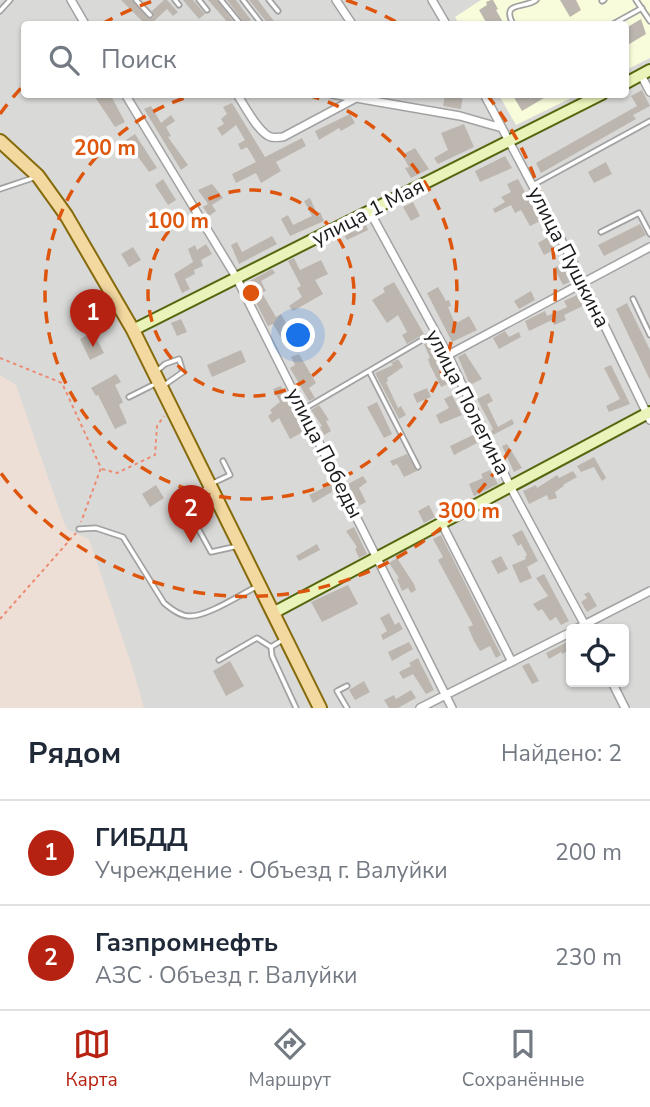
<!DOCTYPE html>
<html lang="ru">
<meta charset="utf-8">
<style>
:root{--surface:#fff;--page:#f6f6f7;--text:#1f2937;--muted:#747a83;--line:#e0e1e3;--accent:#b62211}
body{margin:0;font-family:"Nunito Sans",sans-serif;background:var(--page);color:var(--text)}
.controls{position:absolute;right:21px;bottom:21px;display:grid;overflow:hidden;border-radius:7px;box-shadow:0 2px 5px #0004}
.controls button{width:63px;height:63px;display:grid;place-items:center;padding:0;border:0;border-bottom:2px solid var(--line);background:var(--surface);color:var(--text);font:35px sans-serif}
.you{position:absolute;left:299px;top:336px;width:24px;height:24px;margin:-18px;border:5px solid #fff;border-radius:50%;background:#1a73e8;box-shadow:0 0 0 10px #1a73e833}
.badge{display:grid;place-items:center;width:46px;height:46px;border-radius:50%;background:var(--accent);color:#fff;font-size:23px;font-weight:700}
.pin{position:absolute;translate:-50% -58px;filter:drop-shadow(0 2px 4px #0008)}
.pin::after{content:'';position:absolute;top:37px;width:24px;height:21px;background:inherit;clip-path:polygon(0 0,100% 0,50% 100%)}
.list{margin:0;padding:0;list-style:none}
h2{display:flex;justify-content:space-between;align-items:center;height:91px;margin:0;padding:0 28px;font-size:30px}
h2 small{font-size:23px;font-weight:400;color:var(--muted)}
.list li{display:grid;grid-template-columns:46px 1fr auto;gap:21px;align-items:center;box-sizing:border-box;height:105px;padding:0 28px;border-top:2px solid var(--line)}
.list b{display:block;font-size:26px;white-space:nowrap}
.list p{margin:0;font-size:23px;white-space:nowrap;color:var(--muted)}
.list em{font-size:23px;font-style:normal;color:var(--muted)}
.icon{flex:none;width:38px;height:38px;fill:none;stroke:currentColor;stroke-width:2;stroke-linecap:round;stroke-linejoin:round}
.map{position:relative;flex:none;width:650px;height:708px;overflow:hidden}
.search{position:absolute;background:var(--surface);box-shadow:0 2px 5px #0004;left:21px;right:21px;top:21px;height:77px;display:flex;align-items:center;gap:18px;box-sizing:border-box;padding:0 24px;border-radius:7px;color:var(--muted);font-size:26px}
.sheet{height:301px;background:var(--surface)}
nav{display:flex;justify-content:space-around;align-items:center;box-sizing:border-box;height:98px;border-top:2px solid var(--line);background:var(--surface);font-size:19px;color:var(--muted)}
nav a{display:grid;justify-items:center;gap:4px}
nav .on{color:var(--accent)}
.map>svg:first-child{display:block}
.residential{fill:#d9d9d8;fill-rule:evenodd}
.education{fill:#f8fcdb}
.military{fill:#eddfd6}
.building{fill:#bcb6af}
.lines{fill:none;stroke-linecap:round;stroke-linejoin:round}
.lane-casing{stroke:#a2a2a2;stroke-width:7}
.street-casing{stroke:#a2a2a2;stroke-width:10}
.secondary-casing{stroke:#54670e;stroke-width:14}
.primary-casing{stroke:#866b0c;stroke-width:16}
.path{stroke:#ed8b72;stroke-width:2;stroke-dasharray:3.5 3.5;stroke-linecap:butt}
.lane{stroke:#fff;stroke-width:3.5}
.street{stroke:#fff;stroke-width:7}
.secondary{stroke:#eaf3b9;stroke-width:10}
.primary{stroke:#f3d8a0;stroke-width:12}
.ring{fill:none;stroke:#de560d;stroke-width:3.5;stroke-dasharray:12 9}
.labels{text-anchor:middle;stroke-width:7;stroke-linejoin:round;paint-order:stroke}
.street-label{font-size:21px;fill:#1b1b1b;stroke:#fff}
.centre{fill:#de560d;stroke:#fff;stroke-width:3.5}
.ring-label{font-size:21px;text-anchor:middle;font-weight:bold;fill:#de560d;stroke:#fff;stroke-width:7;stroke-linejoin:round;paint-order:stroke}
</style>
<div class="map">
<svg width="650" height="708" viewBox="0 0 650 708">
<rect width="100%" height="100%" fill="#eceae2"/>
<path class="residential" d="M0 0H650V708H0ZM24 24H626V94H24ZM571 629H624V682H571Z"/>
<path class="education" d="M481 0H650V58L626 70V24H459L455 17Z
M499 95H577L516 125Z"/>
<path class="military" d="M0 375 16 385 64 523 68 530 89 539 132 666 144 708H0Z"/>
<path class="building" d="M121 0H132L149 19 154 17 152 11 164 0H167L178 12 173 16 167 9 151 24H145Z
M183 0H193L205 14 199 19Z
M208 0H217L235 24H229Z
M227 0H236L251 20 245 24Z
M249 0H258L276 24H268Z
M491 0H493L498 9 496 10 504 24H487L479 10 487 5 486 2Z
M560 0H576L581 10 570 17Z
M641 19 646 34 626 46V28Z
M642 90 650 106 633 115 636 119 541 173 536 163 637 106 631 96Z
M93 94H110L125 122 115 127Z
M463 94 461 109 443 106 445 95Z
M512 94H541L544 98 522 111Z
M232 103 265 157 302 138 306 146 276 162 281 171 261 183 256 173 236 183 232 174 256 162 247 147 241 150 238 144 245 140 236 125 222 136 217 128 224 124 221 119 227 114 223 107Z
M151 106 161 123 171 115 175 121 166 127 171 136 168 137 188 165 181 170 144 109Z
M350 114 355 123 341 131 339 128 319 140 315 131Z
M464 124 474 147 438 164 434 158 448 150 441 133Z
M135 134 157 168 149 172 126 140Z
M415 148 429 169 411 178 405 168 409 167 402 155Z
M505 156 512 168 480 182 475 171Z
M606 162 612 174 594 183 588 172Z
M163 179 176 200 168 205 155 185Z
M518 179 540 221 530 226 521 210 515 213 511 205 495 213 493 209 505 202 501 197 511 192 507 184Z
M212 184 223 198 212 205 216 211 209 216 203 207 208 204 198 190Z
M310 198 317 214 320 212 324 221 290 236 281 219 288 215 293 225 312 216 304 201Z
M413 202 420 216 411 221 403 207Z
M365 222 368 230 347 240 343 233Z
M640 224 646 235 604 256 598 245Z
M272 236 277 244 239 264 231 245 237 242 242 252Z
M548 237 554 250 544 255 538 243Z
M206 244 212 254 201 260 203 266 194 270 195 274 185 279 190 289 182 293 174 274 193 262 188 249 195 245 197 250Z
M133 247 141 260 129 267 121 254Z
M294 258 300 270 321 260 328 274 315 280 323 294 293 311 289 306 302 297 297 288 301 286 288 261Z
M563 263 572 281 563 285 554 268Z
M272 269 275 273 261 281 266 291 262 293 276 317 281 314 293 336 283 341 273 324 268 326 246 283Z
M394 282 424 334 407 344 402 335 407 332 398 315 387 323 372 300 385 292 383 288Z
M438 287 446 301 449 300 451 306 448 307 455 324 469 316 477 330 452 342 427 293Z
M531 291 535 300 519 309 514 301Z
M577 295 583 306 564 315 566 320 554 325 552 320 529 331 525 321 545 311 547 316 567 307 564 301Z
M627 303 650 350V380L616 309Z
M181 319 187 332 177 336 171 323Z
M505 331 509 337 519 332 521 337 499 349 493 338Z
M93 332 104 353 90 360 80 339Z
M428 341H433L442 357 439 358 446 372 443 374 448 384 441 387 430 365 428 359 430 358 424 344Z
M241 350 246 362 212 377 207 365Z
M465 353 482 379 470 385 458 357Z
M299 354 316 383 309 388 315 398 309 401 290 368 295 365 291 357Z
M398 359 403 367 387 378 388 381 386 382 398 408 401 406 406 415 399 419 375 373 393 365 391 363Z
M611 365 630 404 609 412 606 406 620 399 604 368Z
M116 374 121 382 115 385 123 402 119 405 127 423 115 429 98 395 96 396 91 388Z
M281 386 303 432 290 439 279 418 272 423 268 416 272 413 270 410 280 402 273 389Z
M427 388 431 397 417 403 413 394Z
M489 393 493 401 487 404 498 427 512 419 514 424 493 435 491 431 493 429 477 399Z
M452 395 462 415 440 424 436 415 449 408 444 399Z
M377 402 392 434 384 438 367 407Z
M319 405 329 420 326 421 331 431 324 435 320 427 322 426 311 410Z
M473 435 477 443 454 455 450 446Z
M507 444 522 468 514 472 502 446Z
M407 454 417 471 404 477 397 464 393 466 390 461Z
M594 457 606 478 602 481 594 467 581 472 577 466Z
M490 470 498 484 474 496 469 484 483 478 481 474Z
M573 471 577 477 563 485 564 486 555 492 557 498 549 500 547 495 529 504 523 491 536 485 537 488 557 475 559 478Z
M363 476 367 482 359 488 366 502 358 506 348 484Z
M331 484 335 490 313 503 309 495Z
M156 485 164 498 150 507 142 494Z
M429 505 435 517 424 523 418 511Z
M354 527 367 554 359 558 355 549 357 547 346 531Z
M522 530 538 561 527 567 532 578 520 583 512 565 526 559 525 557 527 555 521 544 518 546 512 535Z
M441 535 501 655 496 658 490 646 480 651 474 641 468 627 473 625 438 560 443 557 433 539Z
M317 544 320 550 299 561 296 556Z
M501 556 508 569 498 574 491 561Z
M397 558 414 584 416 590 411 593 408 588 402 591 397 579 399 578 389 563Z
M544 574 569 621 561 625 556 617 550 621 542 609 538 611 533 604 548 596 536 578Z
M348 585 358 604 322 622 311 602Z
M589 592 597 606 587 612 581 602 587 598 584 594Z
M389 613 395 625 399 622 403 629 383 640 381 635 387 631 380 618Z
M571 640V662L566 652 562 654 561 652 549 659 546 653Z
M409 642 413 649 392 661 388 652Z
M418 658 434 690 426 694 413 674 403 679 399 672 411 666 409 663Z
M230 661 244 686 226 696 213 671Z
M529 663 539 681 532 684 522 666Z
M364 681 370 692 355 700 349 690Z
M411 690 416 698 398 708H389L384 700 394 695 396 699Z"/>
<g class="lines">
<defs>
<path id="lane" d="M136 0 150 15
M175 0 179 5
M199 0 207 10
M221 0 239 22
M243 0 260 22
M269 0 278 11
M636 0 650 21
M602 1 604 0
M0 11 10 0
M513 24C501 1 524 9 536 0
M613 24 642 8
M533 185 650 121
M0 189 36 177
M601 232 639 213 650 234
M633 299 650 335
M158 370 165 364 179 359 183 372 163 386
M369 371 418 467
M129 397 157 383
M304 409 434 333
M213 483 230 475 223 461
M207 487 188 510 211 552 238 546
M79 529 96 528 123 537 164 603C171 609 180 616 189 616 207 617 241 594 258 586
M284 639 271 647 272 656 296 708
M219 660 257 638 271 647
M347 708 337 691 347 686"/>
<path id="street" d="M71 0 85 24
M336 0 352 24
M432 0 446 24
M641 75 650 92
M125 94 236 277 452 708
M237 94C244 105 259 134 271 137 273 138 280 137 283 137L356 98 460 116 502 128
M332 94 355 98
M484 94 584 283 650 420
M370 212 448 355 511 488 587 629
M448 355 650 247
M442 524 512 662
M576 629 650 591
M612 682 625 708
M420 708 571 632"/>
<path id="secondary" d="M626 83 650 70
M133 330 602 94
M273 613 650 412"/>
<path id="primary" d="M0 141 38 176 66 215 133 330 320 708"/>
</defs>
<use href="#lane" class="lane-casing"/>
<use href="#street" class="street-casing"/>
<use href="#secondary" class="secondary-casing"/>
<use href="#primary" class="primary-casing"/>
<path class="path" d="M0 358 62 383 101 468 81 522
M102 469 117 473 155 455 157 426 164 416
M0 619 76 533"/>
<use href="#lane" class="lane"/>
<use href="#street" class="street"/>
<use href="#secondary" class="secondary"/>
<use href="#primary" class="primary"/>
</g>
<g class="ring">
<circle cx="251" cy="293" r="103"/>
<path d="M308 95A206 206 0 1 1 194 95"/>
<path d="M0 114A308 308 0 0 1 24 85M102 24A308 308 0 0 1 156 0M346 0A308 308 0 0 1 400 24M487 95A308 308 0 1 1 0 472"/>
</g>
<g class="labels">
<g class="street-label">
<text transform="translate(368 212) rotate(-27)" y="7">улица 1 Мая</text>
<text transform="translate(569 257) rotate(63)" y="7">улица Пушкина</text>
<text transform="translate(468 402) rotate(63)" y="7">улица Полегина</text>
<text transform="translate(325 453) rotate(63)" y="7">улица Победы</text>
</g>
</g>
<circle cx="251" cy="293" r="10" class="centre"/>
<g class="ring-label">
<text x="105" y="155">200 m</text>
<text x="178" y="228">100 m</text>
<text x="469" y="518">300 m</text>
</g>
</svg>
<div class="controls">
<button><svg class="icon" aria-label="locate" viewBox="0 0 24 24"><circle cx="12" cy="12" r="6"/><path d="M12 2v4M12 18v4M2 12h4M18 12h4"/></svg></button>
</div>
<div class="you"></div>
<div class="pin badge" style="left:93px;top:347px">1</div>
<div class="pin badge" style="left:191px;top:543px">2</div>
<div class="search"><svg class="icon" aria-label="search" viewBox="0 0 24 24"><circle cx="10" cy="10" r="6"/><path d="M15 15l6 6"/></svg>Поиск</div>
</div>
<section class="sheet">
<h2>Рядом<small>Найдено: 2</small></h2>
<ul class="list">
<li><span class="badge">1</span><div><b>ГИБДД</b><p>Учреждение · Объезд г. Валуйки</p></div><em>200 m</em></li>
<li><span class="badge">2</span><div><b>Газпромнефть</b><p>АЗС · Объезд г. Валуйки</p></div><em>230 m</em></li>
</ul>
</section>
<nav>
<a class="on"><svg class="icon" aria-label="map" viewBox="0 0 24 24"><path d="M3 6l6-2 6 2 6-2v14l-6 2-6-2-6 2zM9 4v14M15 6v14"/></svg>Карта</a>
<a><svg class="icon" aria-label="directions" viewBox="0 0 24 24"><path d="M12 3l9 9-9 9-9-9zM9 14v-3h6M13 9l2 2-2 2"/></svg>Маршрут</a>
<a><svg class="icon" aria-label="saved" viewBox="0 0 24 24"><path d="M7 4h10v16l-5-4-5 4z"/></svg>Сохранённые</a>
</nav>
